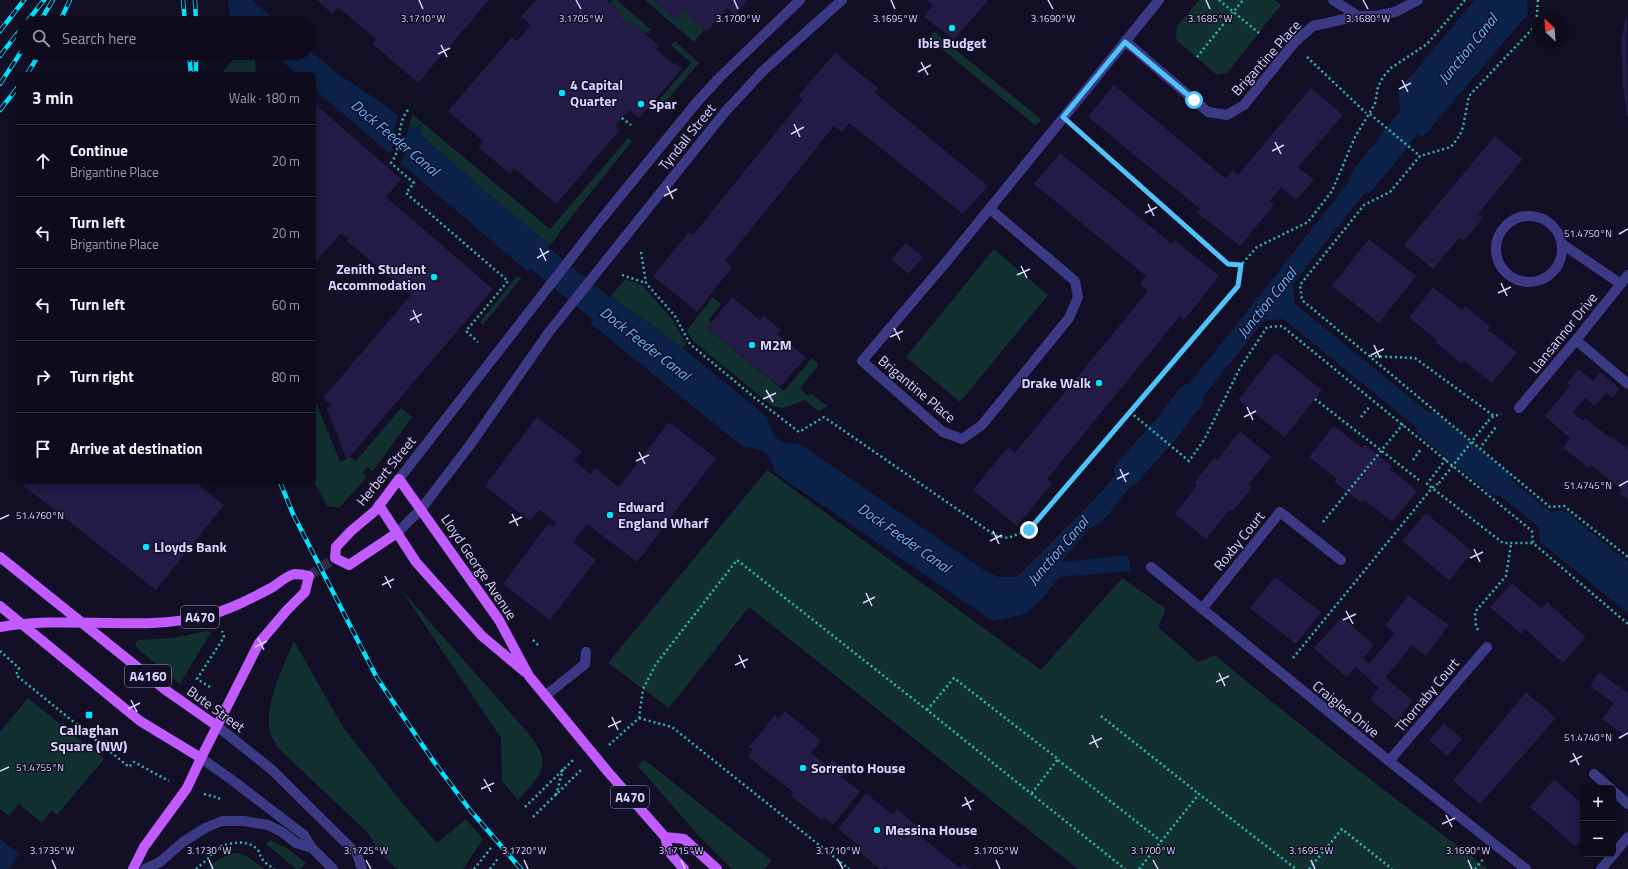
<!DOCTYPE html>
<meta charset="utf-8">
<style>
:root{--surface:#0e0b1c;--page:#171425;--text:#f1f3f6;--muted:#9b9ba3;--line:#2e2b3b}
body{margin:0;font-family:"Titillium Web",sans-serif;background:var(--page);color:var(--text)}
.controls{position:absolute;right:12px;bottom:12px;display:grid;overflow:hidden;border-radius:6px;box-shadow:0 2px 10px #0003}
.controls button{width:36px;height:36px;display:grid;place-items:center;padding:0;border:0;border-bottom:1px solid var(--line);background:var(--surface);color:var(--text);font:20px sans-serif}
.compass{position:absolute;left:1532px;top:12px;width:36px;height:36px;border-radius:50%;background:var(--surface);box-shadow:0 2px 10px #0003;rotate:334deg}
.stop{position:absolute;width:12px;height:12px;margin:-9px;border:3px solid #4fc3f7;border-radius:50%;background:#fff}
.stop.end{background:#4fc3f7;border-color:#fff;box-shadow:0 1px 4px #0008}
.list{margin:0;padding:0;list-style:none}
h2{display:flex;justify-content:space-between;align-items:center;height:52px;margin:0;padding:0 16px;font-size:17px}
h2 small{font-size:13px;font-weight:400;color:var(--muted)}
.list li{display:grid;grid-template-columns:26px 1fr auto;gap:12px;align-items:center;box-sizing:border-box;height:72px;padding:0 16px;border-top:1px solid var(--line)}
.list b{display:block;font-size:15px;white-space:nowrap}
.list p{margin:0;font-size:13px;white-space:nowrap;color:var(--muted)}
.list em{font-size:13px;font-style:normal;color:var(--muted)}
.icon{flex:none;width:22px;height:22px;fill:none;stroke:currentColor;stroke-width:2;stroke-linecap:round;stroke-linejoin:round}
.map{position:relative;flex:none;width:1628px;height:869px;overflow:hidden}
.search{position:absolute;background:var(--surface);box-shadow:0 2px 10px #0003;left:16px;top:16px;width:300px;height:44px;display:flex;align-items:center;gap:10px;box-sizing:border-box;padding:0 14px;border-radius:22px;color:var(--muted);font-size:15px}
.panel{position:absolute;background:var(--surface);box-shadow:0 2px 10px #0003;left:16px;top:72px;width:300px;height:412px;border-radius:6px}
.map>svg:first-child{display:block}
.green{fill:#12302f}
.water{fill:#0c2248}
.pier{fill:#130f26}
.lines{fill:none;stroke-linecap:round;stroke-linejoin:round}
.canal{stroke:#0c2248;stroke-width:28}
.building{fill:#241b47}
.major-tunnel{stroke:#312d47;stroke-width:10;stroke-dasharray:10 5;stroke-linecap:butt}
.path{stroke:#2fb8b0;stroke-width:2.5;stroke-dasharray:2 3;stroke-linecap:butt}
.minor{stroke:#3d3a85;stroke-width:10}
.major{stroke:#c25bff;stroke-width:10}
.rail-casing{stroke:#00e5ff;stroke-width:4.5}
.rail{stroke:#130f26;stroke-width:3;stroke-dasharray:9;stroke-linecap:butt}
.path-bridge{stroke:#2fb8b0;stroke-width:2.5;stroke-dasharray:2 3;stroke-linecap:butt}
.route{stroke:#4fc3f7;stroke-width:5}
.ticks{fill:none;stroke:#d9d4ff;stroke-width:1.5}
.poi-dot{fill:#00e5ff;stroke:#130f26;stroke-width:1.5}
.labels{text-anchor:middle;stroke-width:3;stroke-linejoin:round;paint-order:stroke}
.shield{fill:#130f26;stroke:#9e99be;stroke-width:1}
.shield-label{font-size:13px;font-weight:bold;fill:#d9d4ff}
.poi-label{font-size:14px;font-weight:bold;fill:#d9d4ff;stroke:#130f26;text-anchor:start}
.street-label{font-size:14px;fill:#d9d4ff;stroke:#130f26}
.water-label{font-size:15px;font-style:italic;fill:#62b6ff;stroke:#130f26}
.ticks-label{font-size:10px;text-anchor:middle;fill:#d9d4ff;stroke:#130f26;stroke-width:3;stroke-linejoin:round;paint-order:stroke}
</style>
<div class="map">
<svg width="1628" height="869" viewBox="0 0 1628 869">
<rect width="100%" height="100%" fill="#130f26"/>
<path class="green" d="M613 0H617L651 30 646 34 632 22 629 26 618 16 621 13 610 3Z
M645 0H653L675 19 683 9 704 30 694 42Z
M1199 0H1275L1281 5 1227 73 1217 75 1176 40 1177 26Z
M934 32 1042 120 1035 125 928 38Z
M675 41 699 63 660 108 655 104 691 63 671 45Z
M239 53H254L256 74H221Z
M413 115 550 229 628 138 632 141 557 235 558 236 550 245 482 189 420 134 422 125 414 128 409 124Z
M994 249 1048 295 960 402 906 357Z
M516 277H522L483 325 480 322Z
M625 279 642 285 672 319 686 344 683 348 611 296Z
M713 297 721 304 709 320 712 323 707 328 784 391 812 358 819 365 800 388 807 395 811 394 828 406 818 411 805 400 784 408 772 406 693 341 687 330Z
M314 397 340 462 350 457 356 461 401 408 412 417 373 471 367 467 363 473 367 477 339 508 327 506 314 482Z
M767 470 1041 670 1122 578 1166 609 1158 627 1198 662 1215 655C1304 730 1396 799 1488 869H1078L749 607 669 708 608 663Z
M400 588 528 733C531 738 536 743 539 749 550 769 531 786 518 800L502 781 501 738Z
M206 631 211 632 180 684 137 648 135 644 138 640 173 638Z
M294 641 343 727 402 803 437 843 466 819 483 839 463 869H397L380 853 368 833 278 748C275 742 271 737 270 731 263 708 285 663 294 641Z
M28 698 104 759 57 815 51 811 42 823 19 804 9 816 0 809V732Z
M643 760 650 764 772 861 764 869H732L696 833 638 766Z
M270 840 285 847 306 863 300 869H296L266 844Z
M238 853 248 857 265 869H207C217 860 224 854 238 853Z"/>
<path class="water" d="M208 0H252L279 23H236Z
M1475 0H1527L1528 14 1423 137 1416 132 1413 133 1397 119 1401 114 1398 91Z
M309 49 335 72 379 101 414 128 418 124 422 125 420 134 482 189 550 245 528 272 314 89V74H297L272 53H309Z
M1380 142 1395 154 1293 284 1295 304 1465 442 1453 457 1283 319 1264 321 1173 434 1158 423 1290 257Z
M611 296 683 348 767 417C773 438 777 444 800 444L984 570 998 577H1017L1096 498 1147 437 1161 449 1102 522 1090 528 1061 562 1128 555 1131 571 1059 577 1042 600 1025 614 993 621 775 473C770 451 764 449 743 447L590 323Z
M1474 450 1551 512 1564 510 1628 562V613L1540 542 1539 527 1462 465Z
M0 839 20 854 8 869H0Z"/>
<path class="pier" d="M206 0H228L230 20 207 2Z
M399 114 410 122 407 133 404 156 400 164 390 154 392 149 394 130Z"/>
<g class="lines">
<path class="canal" d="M1364 179 1430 96
M510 234 630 332
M1430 426 1498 482
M1128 472 1166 429 1190 398"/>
</g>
<path class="building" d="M317 0H489L418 83 373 44 376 39 338 7 332 14Z
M536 0H606L621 13 618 16 629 26 632 22 659 46 656 49 673 64 675 62 682 69 639 118 629 110 615 126 620 130 556 204 514 168 510 174 478 147 483 141 448 111 512 37 517 41 531 25 521 17Z
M653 0H747L735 15 727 8 707 32 685 13 686 12 683 9 675 19Z
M927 0H988L954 40 924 17 933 5Z
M1627 12 1628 116H1627L1623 86 1621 41Z
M835 53 878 88 875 93 988 186 963 214 849 123 842 132 834 126 725 261 732 267 697 312 653 276 689 232 693 235 803 99 798 96Z
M1114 85 1226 179 1232 170 1238 175 1311 88 1343 115 1298 167 1314 180 1296 200 1281 187 1270 201 1274 205 1240 246 1197 213 1200 209 1088 117Z
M314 103 401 179 386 197 493 289 347 460 327 409 331 405 323 398 411 295 347 241 349 239 341 233 314 264Z
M1495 136 1523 159 1478 214 1483 218 1464 241 1459 238 1433 269 1404 245Z
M1060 153 1172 244 1175 240 1219 276 1184 320 1180 316 1047 479 1052 483 1017 526 973 490 1008 447 1015 453 1148 291 1140 284 1146 276 1034 184Z
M1369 239 1416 276 1379 323 1332 286Z
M906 243 923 257 908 274 891 259Z
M1433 287 1462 310 1465 306 1490 327 1488 330 1517 352 1492 383 1464 361 1462 364 1435 342 1437 340 1409 318Z
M732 297 760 320 763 315 781 330 777 334 806 357 780 387 707 328Z
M1275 353 1322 390 1285 437 1238 400Z
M1579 369 1593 381 1600 372 1620 389 1612 398 1606 393 1595 406 1585 398 1573 413 1583 421 1585 418 1612 439 1613 437 1628 449V500L1619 493 1622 490 1591 465 1589 468 1563 448 1570 438 1545 416 1570 386 1567 383Z
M537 417 582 451 574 461 590 474 595 468 619 487 669 422 716 458 637 562 587 524 573 542 596 560 550 620 503 584 548 524 552 527 556 522 539 510 530 521 485 486Z
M1334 426 1362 448 1365 445 1392 466 1390 469 1417 491 1392 522 1364 500 1362 503 1334 482 1337 479 1309 457Z
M1240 431 1271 457 1248 485 1252 488 1232 512 1229 510 1206 539 1175 514 1197 486 1194 483 1214 458 1217 460Z
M19 482H195L224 505 156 590Z
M1426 513 1473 552 1449 580 1402 541Z
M1275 577 1321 612 1296 644 1250 608Z
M1512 583 1542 609 1547 602 1586 637 1563 663 1525 629 1521 634 1490 607Z
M1408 595 1449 625 1426 656 1412 645 1385 678 1387 679 1413 701 1396 721 1370 699 1379 688 1356 667 1346 677 1314 648 1342 617 1374 645 1363 658 1369 664 1395 633 1385 626Z
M1599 672 1628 693V738L1602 719 1614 703 1590 686Z
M1526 692 1556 718 1480 804 1453 781Z
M785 711 821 741 811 753 827 766 833 760 846 771 841 777 860 791 833 825 824 817 822 820 791 796 793 792 747 756 753 750 749 747 775 715 779 718Z
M1444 723 1462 739 1447 756 1429 740Z
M1554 779 1583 805V838L1576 847 1530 807Z
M866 793 893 815 897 809 918 827 914 831 960 868 964 864 971 869H888L885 867 884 869H880L857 850 860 846 838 829Z"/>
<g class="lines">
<path class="major-tunnel" d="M309 576 335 558"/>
<path class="path" d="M1219 0 1259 33
M1538 0 1536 25 1469 96 1463 127 1460 135 1451 147 1420 156 1390 192 1364 205 1300 285 1302 300 1550 507 1564 506 1628 557
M1197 57 1243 0
M1307 57 1366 113
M408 110C395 126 403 148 391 163L414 183 406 193 508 281 466 331 478 342
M1370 114 1420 156
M622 118 631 125
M1077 130 1228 264 1241 265
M641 252 646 283 675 316 690 344 755 398 799 432 824 417 996 536 1008 538 1029 530 1238 286 1241 265 1257 247 1308 222 1332 191 1355 137 1375 104 1378 87 1383 77 1391 68 1427 44 1465 0
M622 275 646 283
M1370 356 1415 358 1494 416 1501 414
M1315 399 1419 480
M1130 412 1189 461 1204 440 1240 368 1267 327 1282 326 1532 531 1533 543 1628 624
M1361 417 1370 406
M1488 421 1494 416
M1482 445 1496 427
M1446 459 1427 484 1503 543H1533
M1413 460 1421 449
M1323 522 1403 424
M1478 630 1476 625 1475 612 1506 576 1511 544
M533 640 538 645
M0 651 19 668 16 675 129 767 134 762 169 781
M1293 658 1432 488 1439 483
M210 687 197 679 224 637 222 631
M927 710 954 678 1058 759 1032 793
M1101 716 1199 794
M639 718 672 727 849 869
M609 745 639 718 643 689 656 664 737 560 927 710 1125 869
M1058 760 1161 841
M204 794 219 798V802
M556 795 563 769
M525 807 573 760
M533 817 581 770
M196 869 211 856 213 849C227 844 246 837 258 850 260 853 260 856 262 859 265 863 270 866 274 869
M474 869 491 848
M490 869 499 857
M1139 869 1199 794 1296 869
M1309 869 1342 829 1392 869
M1475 869 1484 858"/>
<path class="minor" d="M1333 0 1358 16
M1125 41 1208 112 1227 115 1244 105 1294 43 1313 26 1358 16H1375L1395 12 1418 0
M990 209 1075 281 1078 297 1069 318 982 425 962 439 943 432 862 361 947 261 1159 0
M1496 249a33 33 0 1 1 66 0a33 33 0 1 1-66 0Z
M1562 244 1621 284
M1576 340 1628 384
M1519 408 1576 340 1628 275
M399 479 599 222 697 102 720 77 800 0
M397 533 421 509 470 445 549 332 725 112 764 70 842 0
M1151 567 1389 761 1526 869
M1202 609 1280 512 1341 560
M545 696 585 664 586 652
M217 726 271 769 357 854 362 869
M201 758 232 780 304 835 312 848 333 869
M1389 761 1487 647
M1594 774 1610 788
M1613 791 1628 804
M145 869 160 862 183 842 205 828 222 821H244L268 825 282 832 296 843 312 848
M1601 869 1628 837"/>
<path class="major" d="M379 505 416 562 482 636 525 672
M397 533 349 565 335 558 336 547 351 531 375 511 399 479 499 620 529 676 608 772 665 837 669 852 684 869
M0 557 167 691 217 726
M0 606 140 721 201 758
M0 627C68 615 139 632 206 616 229 610 250 599 271 588 278 584 286 576 294 574 299 574 305 575 309 576L305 592 287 610 259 643 201 758 187 788 144 847 133 869
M665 837 684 839 717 869"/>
<defs>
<path id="rail" d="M183 0 185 23
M195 0 196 23
M26 23 44 0
M39 23 53 0
M59 23 70 0
M0 31 24 0
M189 53 191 74
M196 53V74
M0 56 23 26
M27 74 40 53
M0 84 23 49
M0 110 18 87
M280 482 293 514 377 678 434 762 470 810 521 869"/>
</defs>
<use href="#rail" class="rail-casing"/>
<use href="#rail" class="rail"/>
<path class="path-bridge" d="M1439 483 1488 421"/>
</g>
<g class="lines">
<path class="route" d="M1029 530 1238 286 1241 265 1228 264 1063 117 1125 42 1194 100"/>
</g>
<path class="ticks" d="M419 0 423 9M576 0 581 9M734 0 738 9M891 0 895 9M1048 0 1053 9M1206 0 1210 9M1363 0 1368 9M441 45 447 57M438 54 450 48M921 62 928 75M918 72 931 65M1402 80 1408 92M1399 89 1411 83M794 124 800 137M791 134 804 127M1275 142 1281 154M1272 151 1284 145M667 186 673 199M664 196 677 189M1148 204 1154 216M1145 213 1157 207M1619 234 1628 229M540 248 546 261M537 258 549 251M1021 266 1027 278M1017 275 1030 269M1501 283 1507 296M1498 293 1511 287M413 310 419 323M410 320 422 314M894 328 900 340M890 337 903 331M1374 345 1380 358M1371 355 1384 349M766 390 773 402M763 399 776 393M1247 407 1253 420M1244 417 1256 411M639 452 645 464M636 461 649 455M1120 469 1126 482M1117 479 1129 473M1619 486 1628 481M512 514 518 526M0 519 9 515M509 523 522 517M993 531 999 544M990 541 1002 535M1474 549 1480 562M1470 558 1483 552M385 576 391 588M382 585 394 579M866 593 872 606M863 603 875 597M1346 611 1353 624M1343 620 1356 614M258 638 264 650M255 647 267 641M739 655 745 668M735 665 748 659M1219 673 1225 686M1216 682 1229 676M131 700 137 712M128 709 140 703M612 717 618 730M608 727 621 721M1092 735 1098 748M1619 738 1628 733M1089 744 1102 738M1573 753 1579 765M1570 762 1582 756M0 771 9 767M484 779 491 792M481 789 494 783M965 797 971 810M962 806 974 800M1446 815 1452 827M1442 824 1455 818M52 860 56 869M209 860 213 869M366 860 371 869M524 860 528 869M681 860 685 869M838 860 843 869M996 860 1000 869M1153 860 1158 869M1311 860 1315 869M1468 860 1472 869"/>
<g class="poi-dot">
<circle cx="952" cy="28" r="4"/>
<circle cx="562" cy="93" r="4"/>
<circle cx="641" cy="104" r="4"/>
<circle cx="434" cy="277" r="4"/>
<circle cx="752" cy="345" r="4"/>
<circle cx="1099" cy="383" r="4"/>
<circle cx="610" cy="515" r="4"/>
<circle cx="146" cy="547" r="4"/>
<rect x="85" y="711" width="8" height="8" rx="2"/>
<circle cx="803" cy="768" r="4"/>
<circle cx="877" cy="830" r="4"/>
</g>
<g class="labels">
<g class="shield">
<rect x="181" y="606" width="38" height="22" rx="3"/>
<rect x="125" y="665" width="46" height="22" rx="3"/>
<rect x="611" y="786" width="38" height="22" rx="3"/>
</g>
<g class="shield-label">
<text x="200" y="622">A470</text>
<text x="148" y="681">A4160</text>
<text x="630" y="802">A470</text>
</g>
<g class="poi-label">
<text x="952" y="48" text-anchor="middle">Ibis Budget</text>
<text x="570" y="90">4 Capital<tspan x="570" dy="16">Quarter</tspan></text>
<text x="649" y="109">Spar</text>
<text x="426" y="274" text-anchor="end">Zenith Student<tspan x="426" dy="16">Accommodation</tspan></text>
<text x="760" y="350">M2M</text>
<text x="1091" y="388" text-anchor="end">Drake Walk</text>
<text x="618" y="512">Edward<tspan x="618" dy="16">England Wharf</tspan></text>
<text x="154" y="552">Lloyds Bank</text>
<text x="89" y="735" text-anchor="middle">Callaghan<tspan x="89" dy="16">Square (NW)</tspan></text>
<text x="811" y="773">Sorrento House</text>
<text x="885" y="835">Messina House</text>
</g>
<g class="street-label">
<text transform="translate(1266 58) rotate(-48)" y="5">Brigantine Place</text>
<text transform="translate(687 137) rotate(-51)" y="5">Tyndall Street</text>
<text transform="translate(1563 333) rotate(-51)" y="5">Llansannor Drive</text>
<text transform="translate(917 389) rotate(40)" y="5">Brigantine Place</text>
<text transform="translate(386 471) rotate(-51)" y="5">Herbert Street</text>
<text transform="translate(1239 541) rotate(-51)" y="5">Roxby Court</text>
<text transform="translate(479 567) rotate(56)" y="5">Lloyd George Avenue</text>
<text transform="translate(1427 695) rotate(-50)" y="5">Thornaby Court</text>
<text transform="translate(216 709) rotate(36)" y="5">Bute Street</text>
<text transform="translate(1346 709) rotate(39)" y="5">Craiglee Drive</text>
</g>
<g class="water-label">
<text transform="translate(1468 49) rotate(-51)" y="5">Junction Canal</text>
<text transform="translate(395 138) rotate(40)" y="5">Dock Feeder Canal</text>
<text transform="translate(1267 303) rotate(-51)" y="5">Junction Canal</text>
<text transform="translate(645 344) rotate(38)" y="5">Dock Feeder Canal</text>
<text transform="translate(904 538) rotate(35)" y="5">Dock Feeder Canal</text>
<text transform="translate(1058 551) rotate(-49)" y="5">Junction Canal</text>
</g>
</g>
<g class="ticks-label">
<text x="423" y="22">3.1710°W</text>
<text x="581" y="22">3.1705°W</text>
<text x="738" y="22">3.1700°W</text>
<text x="895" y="22">3.1695°W</text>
<text x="1053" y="22">3.1690°W</text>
<text x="1210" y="22">3.1685°W</text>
<text x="1368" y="22">3.1680°W</text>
<text x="1588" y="237">51.4750°N</text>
<text x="1588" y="489">51.4745°N</text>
<text x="40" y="519">51.4760°N</text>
<text x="1588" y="741">51.4740°N</text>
<text x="40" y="771">51.4755°N</text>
<text x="52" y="854">3.1735°W</text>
<text x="209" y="854">3.1730°W</text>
<text x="366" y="854">3.1725°W</text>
<text x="524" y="854">3.1720°W</text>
<text x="681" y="854">3.1715°W</text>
<text x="838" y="854">3.1710°W</text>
<text x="996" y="854">3.1705°W</text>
<text x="1153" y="854">3.1700°W</text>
<text x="1311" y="854">3.1695°W</text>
<text x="1468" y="854">3.1690°W</text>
</g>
</svg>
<div class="controls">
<button>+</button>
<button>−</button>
</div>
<svg class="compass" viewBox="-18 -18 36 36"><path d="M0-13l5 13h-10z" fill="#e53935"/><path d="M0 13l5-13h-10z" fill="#9b9ba3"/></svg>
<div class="stop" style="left:1194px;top:100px"></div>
<div class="stop end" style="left:1029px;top:530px"></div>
<div class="search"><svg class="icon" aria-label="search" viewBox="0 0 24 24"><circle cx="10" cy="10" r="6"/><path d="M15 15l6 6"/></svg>Search here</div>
<section class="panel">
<h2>3 min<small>Walk · 180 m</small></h2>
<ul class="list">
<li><svg class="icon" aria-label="ahead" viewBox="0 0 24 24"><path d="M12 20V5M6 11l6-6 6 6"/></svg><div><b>Continue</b><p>Brigantine Place</p></div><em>20 m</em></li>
<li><svg class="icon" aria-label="left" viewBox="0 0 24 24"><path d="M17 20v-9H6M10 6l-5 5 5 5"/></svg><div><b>Turn left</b><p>Brigantine Place</p></div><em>20 m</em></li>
<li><svg class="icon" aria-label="left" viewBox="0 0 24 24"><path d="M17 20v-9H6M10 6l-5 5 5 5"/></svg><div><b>Turn left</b></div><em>60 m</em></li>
<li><svg class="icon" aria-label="right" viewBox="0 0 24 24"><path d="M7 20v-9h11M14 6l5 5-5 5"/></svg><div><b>Turn right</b></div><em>80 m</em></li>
<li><svg class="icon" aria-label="arrive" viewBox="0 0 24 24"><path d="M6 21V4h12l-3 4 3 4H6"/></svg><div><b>Arrive at destination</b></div></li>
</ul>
</section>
</div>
